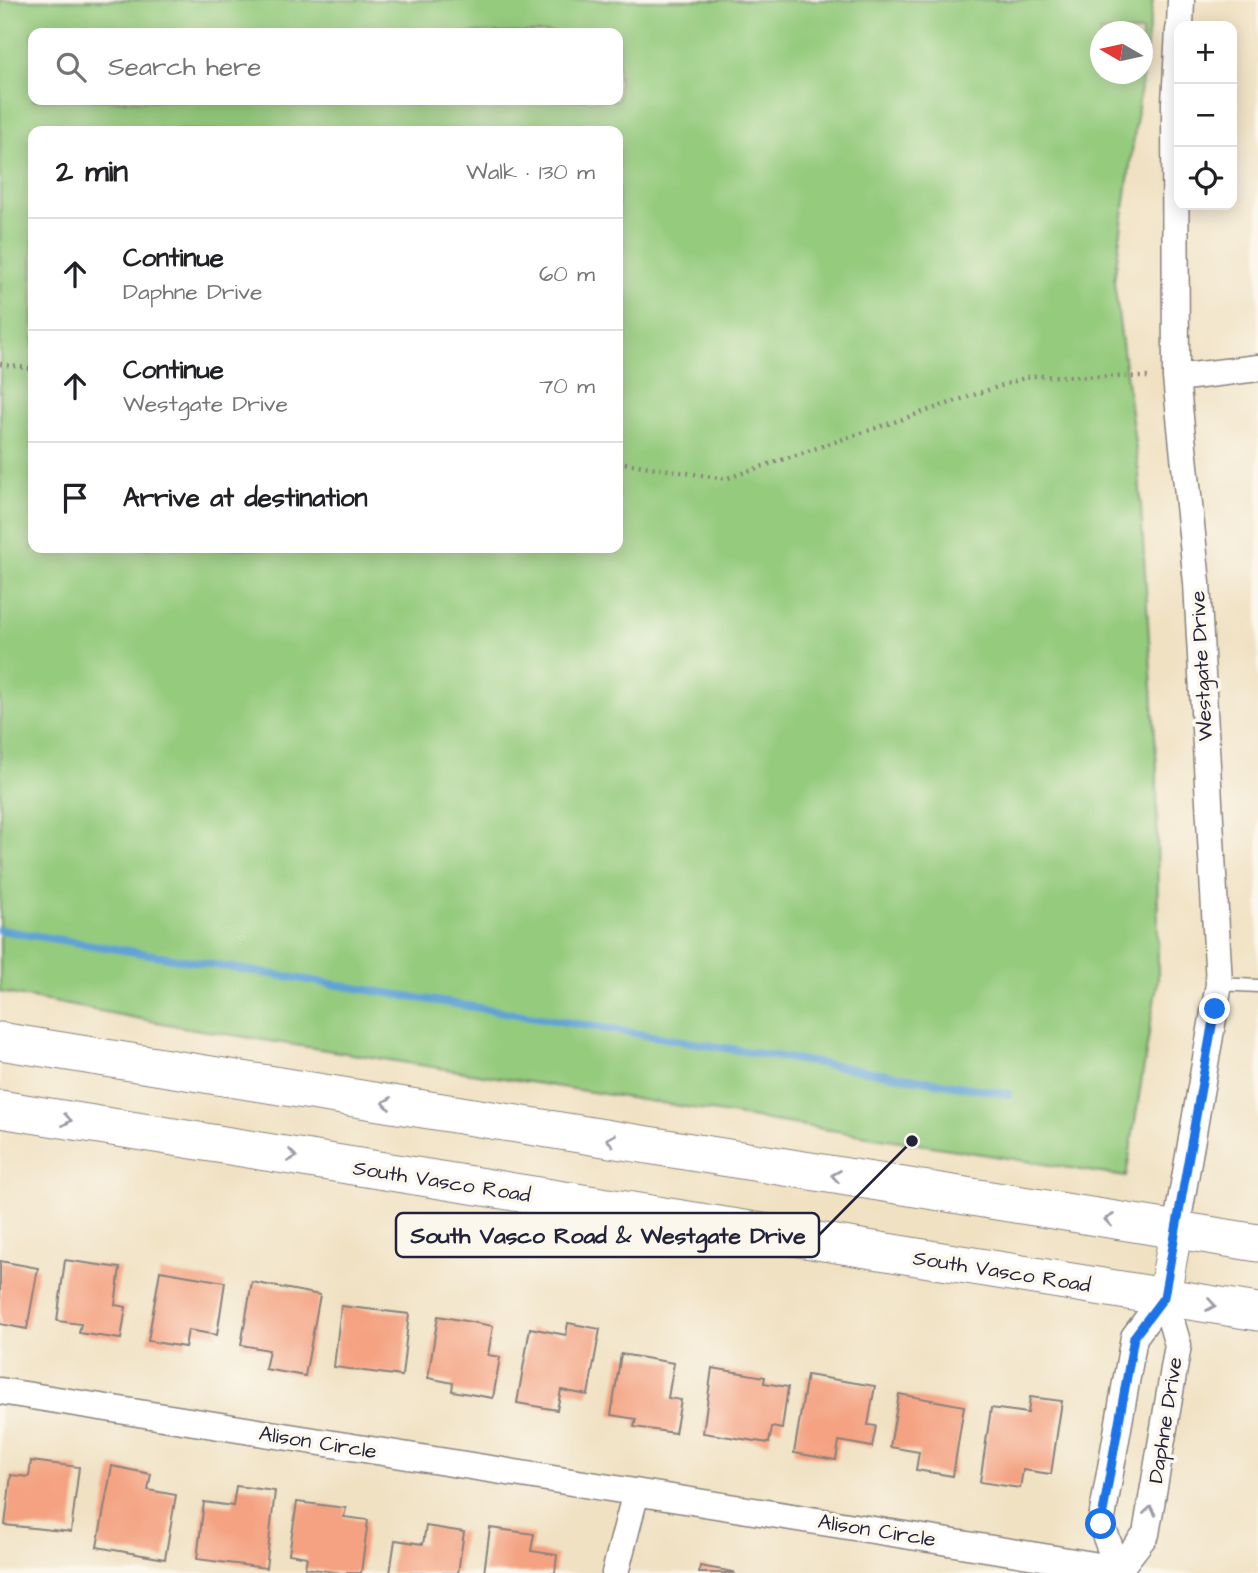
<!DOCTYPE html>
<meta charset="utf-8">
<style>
:root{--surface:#fff;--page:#f6f6f6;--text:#202124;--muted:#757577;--line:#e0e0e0}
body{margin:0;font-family:"Architects Daughter",sans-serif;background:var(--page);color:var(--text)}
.controls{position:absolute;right:21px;top:21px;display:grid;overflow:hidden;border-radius:14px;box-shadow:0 4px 18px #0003}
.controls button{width:63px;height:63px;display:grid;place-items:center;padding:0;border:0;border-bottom:2px solid var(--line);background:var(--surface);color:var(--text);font:35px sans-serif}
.compass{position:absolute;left:1090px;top:21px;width:63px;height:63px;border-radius:50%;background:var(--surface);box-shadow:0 4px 18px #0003;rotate:279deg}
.stop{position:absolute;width:21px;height:21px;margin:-16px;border:5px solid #1a73e8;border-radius:50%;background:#fff}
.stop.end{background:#1a73e8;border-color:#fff;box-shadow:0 2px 7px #0008}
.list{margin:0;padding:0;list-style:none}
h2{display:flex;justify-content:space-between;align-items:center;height:91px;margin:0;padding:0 28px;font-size:30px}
h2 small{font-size:23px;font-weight:400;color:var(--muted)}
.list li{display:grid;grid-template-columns:46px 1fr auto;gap:21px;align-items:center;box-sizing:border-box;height:112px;padding:0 28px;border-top:2px solid var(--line)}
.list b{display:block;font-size:26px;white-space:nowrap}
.list p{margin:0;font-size:23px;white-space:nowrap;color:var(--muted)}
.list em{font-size:23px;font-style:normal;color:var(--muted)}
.icon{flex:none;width:38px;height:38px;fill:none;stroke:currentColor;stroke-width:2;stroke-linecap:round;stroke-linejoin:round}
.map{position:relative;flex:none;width:1258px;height:1573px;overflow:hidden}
.search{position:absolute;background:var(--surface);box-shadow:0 4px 18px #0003;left:28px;top:28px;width:595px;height:77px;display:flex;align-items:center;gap:18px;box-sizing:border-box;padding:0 24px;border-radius:14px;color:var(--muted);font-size:26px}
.panel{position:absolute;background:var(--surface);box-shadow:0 4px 18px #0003;left:28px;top:126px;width:595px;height:427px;border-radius:14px}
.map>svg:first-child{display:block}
.green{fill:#94cb7d;stroke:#5b765c;stroke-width:2;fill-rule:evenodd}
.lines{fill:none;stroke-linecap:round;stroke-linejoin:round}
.stream{stroke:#60a2d4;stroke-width:8}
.building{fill:#f4a281}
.service-casing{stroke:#89827e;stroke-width:15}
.minor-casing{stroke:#89827e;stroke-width:29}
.tertiary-casing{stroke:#89827e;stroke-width:34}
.secondary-casing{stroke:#89827e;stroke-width:39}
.path{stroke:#89827e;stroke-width:4.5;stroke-dasharray:2 5;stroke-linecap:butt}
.service{stroke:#fff;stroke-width:12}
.minor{stroke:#fff;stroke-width:26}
.tertiary{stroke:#fff;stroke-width:32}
.secondary{stroke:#fff;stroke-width:37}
.oneway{stroke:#9c9ca7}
.route{stroke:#1a73e8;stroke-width:9}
.labels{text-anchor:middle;stroke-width:7;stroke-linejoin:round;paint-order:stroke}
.street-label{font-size:21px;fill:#22223b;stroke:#fbf7ec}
.leader{fill:none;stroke:#22223b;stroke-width:2.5}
.callout-dot{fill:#22223b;stroke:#fbf7ec;stroke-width:2.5}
.callout{fill:#fbf7ec;stroke:#22223b;stroke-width:2.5}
.callout-label{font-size:23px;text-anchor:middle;font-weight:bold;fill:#22223b}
</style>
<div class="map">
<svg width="1258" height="1573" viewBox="0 0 1258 1573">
<rect width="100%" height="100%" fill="#fbf7ec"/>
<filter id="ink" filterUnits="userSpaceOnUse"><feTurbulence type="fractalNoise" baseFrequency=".0143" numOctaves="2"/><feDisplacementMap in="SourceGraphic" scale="14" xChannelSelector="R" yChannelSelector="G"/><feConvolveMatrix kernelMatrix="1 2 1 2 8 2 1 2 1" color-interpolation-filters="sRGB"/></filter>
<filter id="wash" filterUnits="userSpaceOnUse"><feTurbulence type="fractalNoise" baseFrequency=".00686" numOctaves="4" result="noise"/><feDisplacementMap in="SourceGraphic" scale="28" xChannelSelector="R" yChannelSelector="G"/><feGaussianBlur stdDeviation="1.57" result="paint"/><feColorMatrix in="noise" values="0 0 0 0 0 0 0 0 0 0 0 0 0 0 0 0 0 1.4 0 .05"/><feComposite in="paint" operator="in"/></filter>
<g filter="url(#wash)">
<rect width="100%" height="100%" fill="#f0e1c2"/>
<path class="green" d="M0 0H1153L1114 281 1139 474 1157 769 1158 978 1126 1177 188 1028 0 992ZM1100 32H1142V74H1100ZM33 33H618V100H33ZM33 131H618V548H33Z"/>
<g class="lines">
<path class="stream" d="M0 930 1008 1094"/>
</g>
<g id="blocks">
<path class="building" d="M65 1260 120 1268 115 1305 126 1307 121 1339 79 1333 81 1324 57 1321Z
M0 1261 38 1268 27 1329 0 1324Z
M160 1271 225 1282 217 1335 188 1330 185 1347 148 1341Z
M252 1282 320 1295 305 1376 265 1369 269 1350 241 1345Z
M341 1306 409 1314 402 1376 334 1367Z
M438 1316 493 1326 488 1355 500 1357 493 1398 452 1391 453 1383 428 1378Z
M568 1323 600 1329 588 1395 561 1390 557 1410 517 1403 530 1328 566 1335Z
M621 1354 674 1363 668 1398 681 1400 675 1433 634 1427 636 1419 611 1415Z
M712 1368 765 1377 764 1383 788 1387 782 1429 772 1427 769 1443 703 1433Z
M807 1375 875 1386 868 1425 876 1426 872 1447 839 1441 836 1460 794 1453Z
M899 1394 964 1406 953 1476 916 1470 919 1452 890 1447Z
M1030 1397 1062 1401 1051 1474 1023 1470 1020 1488 980 1482 991 1408 1028 1413Z
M31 1461 79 1467 71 1532 5 1525 11 1475 29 1477Z
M112 1466 151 1474 148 1490 176 1495 165 1559 97 1547Z
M236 1486 275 1491 266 1568 197 1559 204 1502 233 1506Z
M297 1502 346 1508 344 1517 368 1520 361 1573H341L305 1568 307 1557 289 1554Z
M426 1526 464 1532 458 1573H390L395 1540 423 1544Z
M490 1528 534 1534 531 1551 557 1555 555 1573H484Z
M700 1566 734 1572V1573H699Z"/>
</g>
</g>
<g filter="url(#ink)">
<use href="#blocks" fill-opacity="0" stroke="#89827e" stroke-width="2"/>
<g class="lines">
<defs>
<path id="service" d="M1219 984 1258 986"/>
<path id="minor" d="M1180 26 1181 0
M1176 378 1258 368
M1176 1230 1219 984 1197 583 1176 378 1175 103 1179 30
M0 1391 1118 1569
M1118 1569 1101 1524 1134 1337 1164 1297
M615 1573 636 1492
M1116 1573 1146 1534 1178 1345 1164 1297"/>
<path id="tertiary" d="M1164 1297 1176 1230"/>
<path id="secondary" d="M0 1041 1258 1243
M0 1109 1258 1312"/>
</defs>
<use href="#service" class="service-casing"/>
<use href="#minor" class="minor-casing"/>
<use href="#tertiary" class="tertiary-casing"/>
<use href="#secondary" class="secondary-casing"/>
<path class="path" d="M0 364 33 369
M618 462 725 479 1030 376 1152 377"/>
<use href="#service" class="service"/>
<use href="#minor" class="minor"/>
<use href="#tertiary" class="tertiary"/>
<use href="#secondary" class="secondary"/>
</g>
<defs><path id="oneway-chevron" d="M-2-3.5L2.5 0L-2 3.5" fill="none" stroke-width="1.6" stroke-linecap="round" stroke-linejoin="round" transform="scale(1.75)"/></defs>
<g class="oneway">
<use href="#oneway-chevron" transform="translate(387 1103) rotate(-171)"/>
<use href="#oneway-chevron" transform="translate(67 1120) rotate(9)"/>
<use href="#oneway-chevron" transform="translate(611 1140) rotate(-171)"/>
<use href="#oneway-chevron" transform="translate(292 1156) rotate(9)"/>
<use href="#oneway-chevron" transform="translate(836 1176) rotate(-171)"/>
<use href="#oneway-chevron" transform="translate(1109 1220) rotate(-171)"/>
<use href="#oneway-chevron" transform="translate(1211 1305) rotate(9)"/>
<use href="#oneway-chevron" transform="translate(1150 1511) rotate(-81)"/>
</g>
</g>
<g class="lines" filter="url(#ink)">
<path class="route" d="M1101 1524 1134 1337 1164 1297 1215 1009"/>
</g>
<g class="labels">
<g class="street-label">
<text transform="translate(1201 666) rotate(-93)" y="7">Westgate Drive</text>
<text transform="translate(442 1181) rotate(9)" y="7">South Vasco Road</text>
<text transform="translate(1002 1271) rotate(9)" y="7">South Vasco Road</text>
<text transform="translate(1165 1420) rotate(-81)" y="7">Daphne Drive</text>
<text transform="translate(318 1442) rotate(9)" y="7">Alison Circle</text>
<text transform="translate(877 1530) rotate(9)" y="7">Alison Circle</text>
</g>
</g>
<path class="leader" d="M912 1141L819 1235"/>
<circle class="callout-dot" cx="912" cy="1141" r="7"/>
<rect class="callout" x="396" y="1213" width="423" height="44" rx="7"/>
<g class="callout-label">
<text x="608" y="1243">South Vasco Road &amp; Westgate Drive</text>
</g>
</svg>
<div class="controls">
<button>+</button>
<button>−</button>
<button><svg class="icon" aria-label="locate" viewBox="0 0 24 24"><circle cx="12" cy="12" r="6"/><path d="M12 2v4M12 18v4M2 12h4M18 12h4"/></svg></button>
</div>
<svg class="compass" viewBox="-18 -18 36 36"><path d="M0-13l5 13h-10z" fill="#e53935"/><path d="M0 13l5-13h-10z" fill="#757577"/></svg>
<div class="stop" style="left:1101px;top:1524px"></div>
<div class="stop end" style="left:1215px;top:1009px"></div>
<div class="search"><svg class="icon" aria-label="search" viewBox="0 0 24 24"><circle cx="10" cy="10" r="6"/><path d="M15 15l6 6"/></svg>Search here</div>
<section class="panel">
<h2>2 min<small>Walk · 130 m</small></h2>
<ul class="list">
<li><svg class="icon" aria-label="ahead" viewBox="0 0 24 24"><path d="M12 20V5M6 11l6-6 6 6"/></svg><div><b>Continue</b><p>Daphne Drive</p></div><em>60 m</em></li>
<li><svg class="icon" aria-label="ahead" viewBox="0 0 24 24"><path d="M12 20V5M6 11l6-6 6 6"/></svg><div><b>Continue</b><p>Westgate Drive</p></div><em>70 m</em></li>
<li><svg class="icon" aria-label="arrive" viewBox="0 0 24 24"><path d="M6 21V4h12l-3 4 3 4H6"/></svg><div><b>Arrive at destination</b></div></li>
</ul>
</section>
</div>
